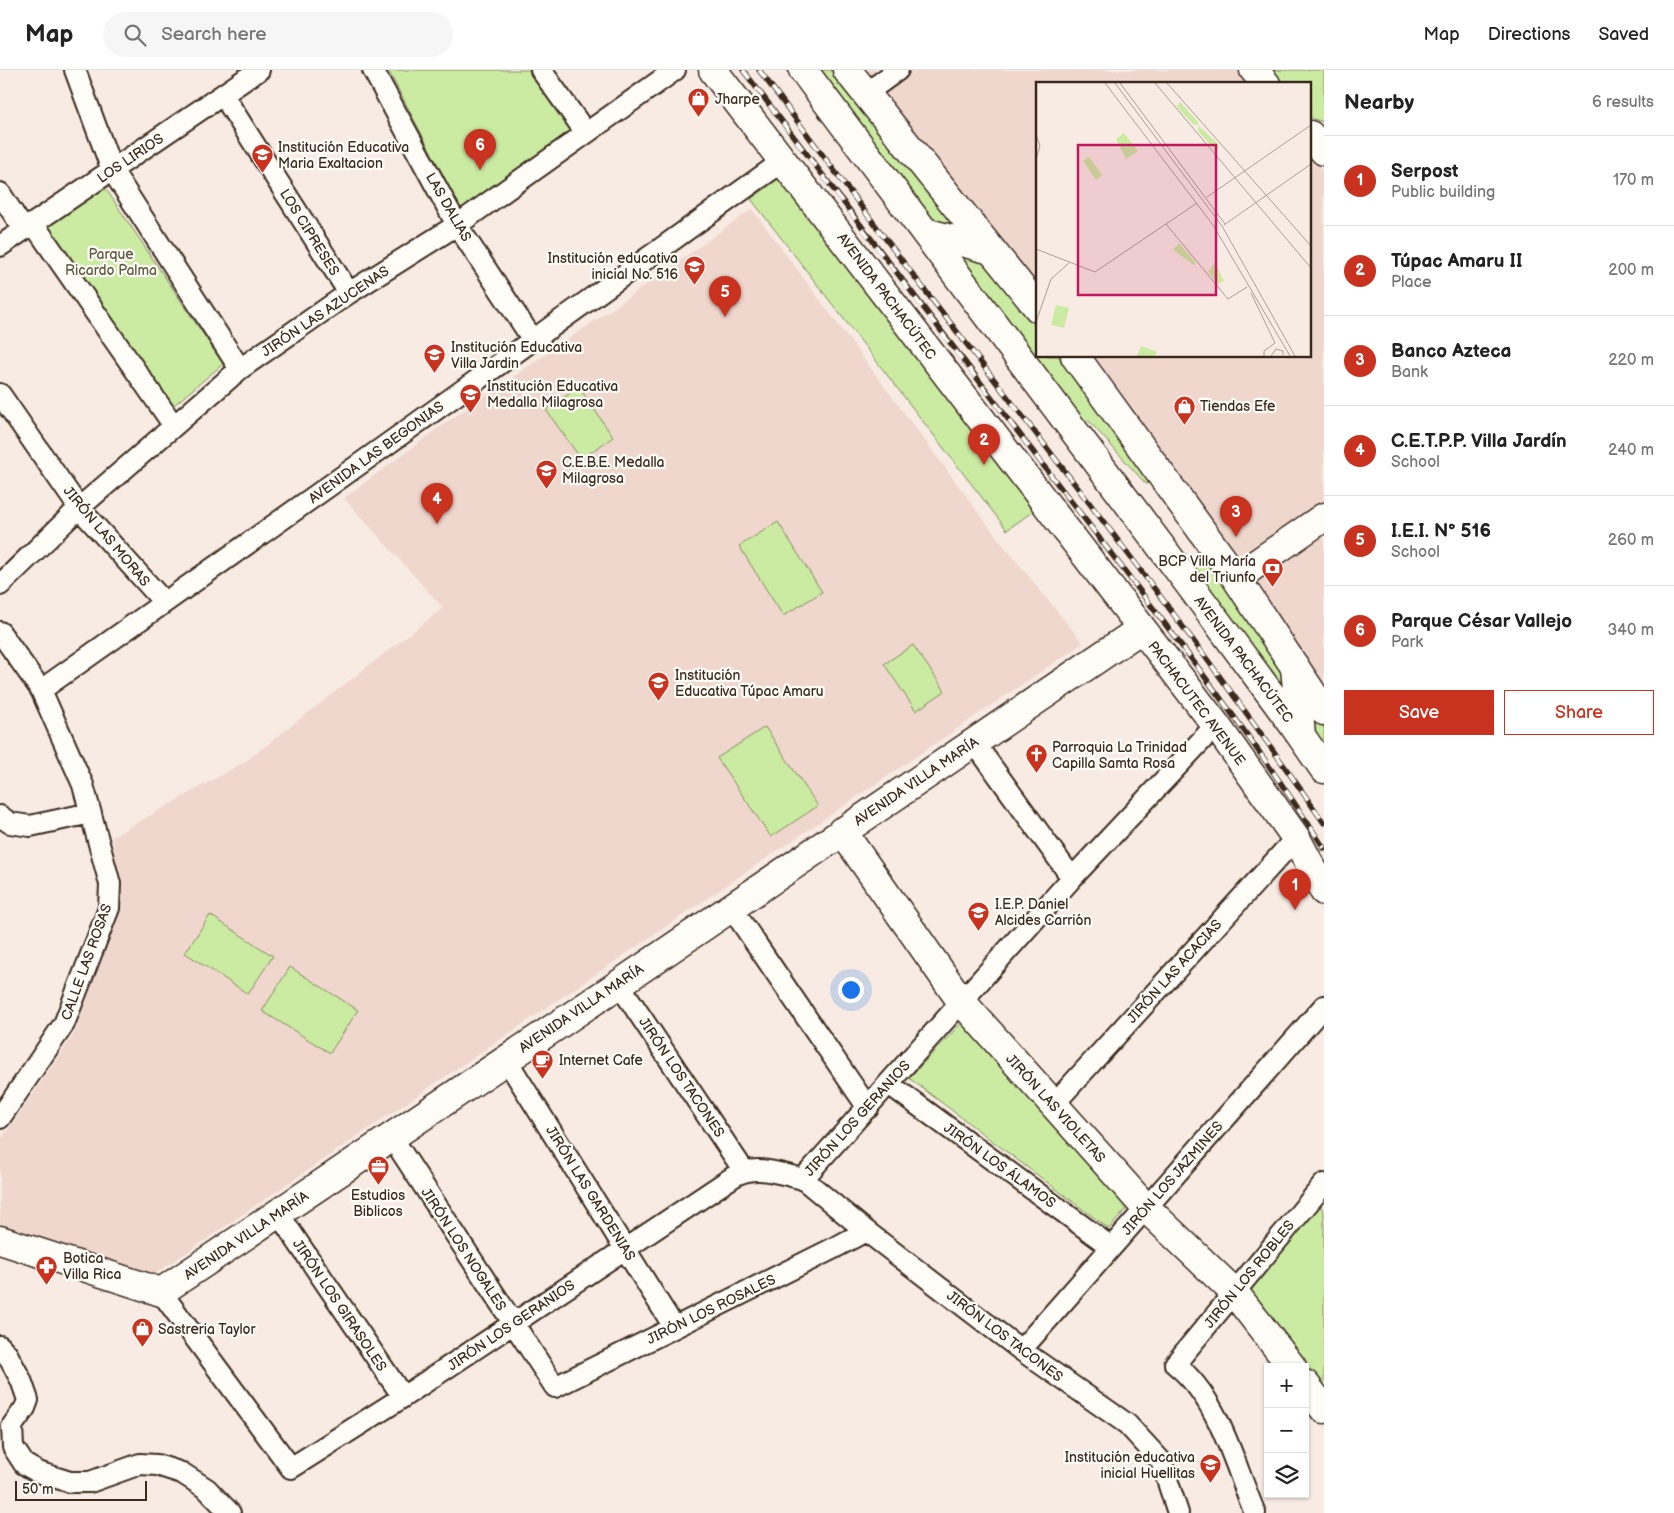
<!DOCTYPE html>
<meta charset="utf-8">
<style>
:root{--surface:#fff;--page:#f6f6f6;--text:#222;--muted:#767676;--line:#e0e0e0;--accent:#c8321e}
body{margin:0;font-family:"Balsamiq Sans",sans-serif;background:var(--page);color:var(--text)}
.controls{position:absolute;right:15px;bottom:15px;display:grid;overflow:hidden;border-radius:0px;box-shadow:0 1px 4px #0004}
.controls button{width:45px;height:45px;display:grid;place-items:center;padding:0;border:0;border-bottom:1px solid var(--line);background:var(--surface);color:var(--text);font:25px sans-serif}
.scale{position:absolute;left:15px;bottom:12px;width:132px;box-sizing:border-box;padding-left:5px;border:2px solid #3b2a1e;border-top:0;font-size:14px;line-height:18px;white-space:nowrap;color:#3b2a1e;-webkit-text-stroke:4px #fdfcf7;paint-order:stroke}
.you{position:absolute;left:850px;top:919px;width:18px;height:18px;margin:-12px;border:4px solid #fff;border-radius:50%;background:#1a73e8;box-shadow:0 0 0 8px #1a73e833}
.badge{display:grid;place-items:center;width:32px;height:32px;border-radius:50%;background:var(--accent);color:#fff;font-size:16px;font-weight:700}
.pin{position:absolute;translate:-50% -41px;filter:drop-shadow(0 1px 2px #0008)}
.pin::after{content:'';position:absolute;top:26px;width:18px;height:15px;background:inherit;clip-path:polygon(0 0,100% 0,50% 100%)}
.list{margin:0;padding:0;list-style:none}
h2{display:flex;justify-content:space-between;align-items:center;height:65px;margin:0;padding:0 20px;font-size:21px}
h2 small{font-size:16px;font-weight:400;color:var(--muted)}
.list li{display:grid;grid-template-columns:32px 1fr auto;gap:15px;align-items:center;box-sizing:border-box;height:90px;padding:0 20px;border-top:1px solid var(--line)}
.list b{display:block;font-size:19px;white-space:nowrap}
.list p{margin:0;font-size:16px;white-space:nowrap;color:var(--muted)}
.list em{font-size:16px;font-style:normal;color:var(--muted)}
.actions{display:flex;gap:10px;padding:15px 20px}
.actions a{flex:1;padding:11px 0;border:1px solid var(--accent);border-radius:0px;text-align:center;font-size:18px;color:var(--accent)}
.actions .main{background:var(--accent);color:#fff}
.icon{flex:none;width:28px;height:28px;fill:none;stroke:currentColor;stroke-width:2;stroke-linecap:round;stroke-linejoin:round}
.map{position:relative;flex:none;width:1324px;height:1443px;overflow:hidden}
header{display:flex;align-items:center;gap:30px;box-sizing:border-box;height:70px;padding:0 25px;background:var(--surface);border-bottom:1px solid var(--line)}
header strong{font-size:24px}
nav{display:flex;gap:28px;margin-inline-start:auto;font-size:18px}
.search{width:350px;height:45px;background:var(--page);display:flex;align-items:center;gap:12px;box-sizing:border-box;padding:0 18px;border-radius:28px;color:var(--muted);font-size:19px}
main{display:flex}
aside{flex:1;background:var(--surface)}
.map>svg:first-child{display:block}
.built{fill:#f0d7cd}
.green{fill:#cbeaa2;stroke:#838a60}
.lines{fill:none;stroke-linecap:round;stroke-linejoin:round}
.street-casing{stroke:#3b2a1e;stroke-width:24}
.secondary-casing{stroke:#3b2a1e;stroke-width:31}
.primary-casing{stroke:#3b2a1e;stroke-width:31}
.street{stroke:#fdfcf7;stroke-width:20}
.secondary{stroke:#fdfcf7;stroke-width:28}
.primary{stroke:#fdfcf7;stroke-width:28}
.rail-casing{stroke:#3b2a1e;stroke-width:5.5}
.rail{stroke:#fdfcf7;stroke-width:4;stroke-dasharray:11;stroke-linecap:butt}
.labels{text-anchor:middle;stroke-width:4.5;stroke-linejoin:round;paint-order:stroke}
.poi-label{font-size:14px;fill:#3b2a1e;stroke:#fdfcf7;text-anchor:start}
.street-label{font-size:14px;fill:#3b2a1e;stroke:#fdfcf7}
.park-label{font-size:14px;fill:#5f5a3f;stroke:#fdfcf7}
.inset-road{fill:none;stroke:#ac9e95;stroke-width:1}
.view{fill:#c2185b;fill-opacity:0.15;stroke:#c2185b;stroke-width:2.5}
.inset-edge{fill:none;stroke:#3b2a1e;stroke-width:2.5}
</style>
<header>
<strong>Map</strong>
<div class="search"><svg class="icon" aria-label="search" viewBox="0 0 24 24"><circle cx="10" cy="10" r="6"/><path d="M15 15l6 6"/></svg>Search here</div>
<nav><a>Map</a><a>Directions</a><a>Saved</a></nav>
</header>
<main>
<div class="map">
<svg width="1324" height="1443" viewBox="0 0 1324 1443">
<rect width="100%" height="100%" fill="#f7ebe4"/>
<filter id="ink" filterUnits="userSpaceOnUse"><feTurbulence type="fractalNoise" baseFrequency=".02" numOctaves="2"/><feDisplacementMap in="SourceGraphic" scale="10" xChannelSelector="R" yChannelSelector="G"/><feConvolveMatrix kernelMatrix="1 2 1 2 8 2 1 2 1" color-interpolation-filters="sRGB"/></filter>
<g filter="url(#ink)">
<path class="built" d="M840 0H1238L1250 14H1038V260Z
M1310 86 1324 103V635L1058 286H1310Z
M752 139 999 470 1083 573 155 1204 0 1158V1071L74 964 118 844 120 815 112 767 246 691 443 538 344 428 440 357 612 239Z"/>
<path class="green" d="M388 0H531L576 59 462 141Z
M815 0H839L1038 260V286H1058L1155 411 1146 414 1089 351 1077 348Z
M1270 0H1324V52L1313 49 1310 46V14H1282Z
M787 103 1039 437 1007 460 751 129Z
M104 116 223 294 168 340 43 155Z
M579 317 613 367 581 389 546 340Z
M778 452 822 522 783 546 739 476Z
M1205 480 1324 658V687L1187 490Z
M913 575 945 621 916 641 884 594Z
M765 657 818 736 771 767 717 688Z
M210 845 273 886 248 924 185 883Z
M290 897 358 940 330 983 262 941Z
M968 946 1129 1136 1109 1159 909 1008Z
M1318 1130 1324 1143V1324L1305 1299V1297L1247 1220Z"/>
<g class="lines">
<defs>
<path id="street" d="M75 0 112 100 240 299
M373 0 457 155 533 270
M541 0 586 63
M865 24 898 0
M223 25 349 223
M0 123 24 160
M33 153 174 356
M0 176 259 0
M0 324 79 438 164 532
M0 515 79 438 240 299 349 223 457 155 675 0
M0 562 41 620 83 715 110 814 109 838 64 954 0 1048
M41 620 329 416 783 91
M974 672 1072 808
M0 746 10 753 30 756 91 743
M731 837 868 1038
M619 914 744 1101
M506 989 674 1257
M889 1014 1111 1177
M1053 1035 1296 768
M391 1066 555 1317 836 1177 866 1161
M803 1109 866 1161 1021 1280 1127 1354 1161 1391 1178 1443
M278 1143 403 1327
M161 1222 291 1398 403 1327 736 1105C757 1094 781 1104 803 1109L1072 808 1216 655
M0 1276 7 1284 21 1310 28 1330 25 1338 12 1356 13 1377 24 1394 38 1402 70 1412H90L140 1394 157 1395 182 1403 207 1419 230 1443
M1021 1280 1324 936
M1255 1443C1233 1392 1220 1330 1175 1294L1324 1114"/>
<path id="secondary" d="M847 0 1038 238
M1254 0 1266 14
M1310 65 1324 81
M1075 286 1236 508 1324 641
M1236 508 1324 447
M842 761 961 931 1146 1138 1234 1222 1292 1297
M0 1170 161 1222 619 914 1141 559
M1305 1314 1324 1339"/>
<path id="primary" d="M713 0 1216 655 1296 768 1324 821
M803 0 1198 526 1292 653 1324 699
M925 162 991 180
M1295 597 1301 665"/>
</defs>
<use href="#street" class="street-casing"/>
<use href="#secondary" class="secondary-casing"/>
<use href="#primary" class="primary-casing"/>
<use href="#street" class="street"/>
<use href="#secondary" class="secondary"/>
<use href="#primary" class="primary"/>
<defs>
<path id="rail" d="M743 0C846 137 949 273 1053 408 1146 529 1241 649 1324 778
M759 0C814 73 868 147 924 219 1060 395 1198 570 1324 753"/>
</defs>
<use href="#rail" class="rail-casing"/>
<use href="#rail" class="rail"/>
</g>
</g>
<defs>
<symbol id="shop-pin" viewBox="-11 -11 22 30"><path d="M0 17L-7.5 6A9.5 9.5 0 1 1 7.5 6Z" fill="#c8321e" stroke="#fdfcf7"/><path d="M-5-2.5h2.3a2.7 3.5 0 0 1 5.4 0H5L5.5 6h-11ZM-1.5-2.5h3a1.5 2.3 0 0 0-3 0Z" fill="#fff"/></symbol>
<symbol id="school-pin" viewBox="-11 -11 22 30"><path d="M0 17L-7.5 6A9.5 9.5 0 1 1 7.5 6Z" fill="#c8321e" stroke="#fdfcf7"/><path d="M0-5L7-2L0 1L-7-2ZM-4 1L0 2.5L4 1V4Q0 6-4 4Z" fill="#fff"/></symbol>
<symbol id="bank-pin" viewBox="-11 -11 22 30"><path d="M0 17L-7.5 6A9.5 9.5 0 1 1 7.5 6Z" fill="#c8321e" stroke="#fdfcf7"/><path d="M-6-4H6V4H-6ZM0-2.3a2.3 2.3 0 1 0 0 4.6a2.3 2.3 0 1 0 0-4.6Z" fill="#fff"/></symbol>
<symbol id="church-pin" viewBox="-11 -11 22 30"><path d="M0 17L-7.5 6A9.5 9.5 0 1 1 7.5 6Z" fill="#c8321e" stroke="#fdfcf7"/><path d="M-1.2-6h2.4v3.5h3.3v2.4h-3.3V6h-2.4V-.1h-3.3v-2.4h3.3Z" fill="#fff"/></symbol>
<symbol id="cafe-pin" viewBox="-11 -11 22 30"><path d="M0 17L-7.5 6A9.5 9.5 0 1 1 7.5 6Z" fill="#c8321e" stroke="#fdfcf7"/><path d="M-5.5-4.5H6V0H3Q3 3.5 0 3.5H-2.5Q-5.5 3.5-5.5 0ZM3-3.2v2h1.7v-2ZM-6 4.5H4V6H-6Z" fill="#fff"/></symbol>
<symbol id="office-pin" viewBox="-11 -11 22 30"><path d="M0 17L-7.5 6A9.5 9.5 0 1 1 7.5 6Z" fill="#c8321e" stroke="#fdfcf7"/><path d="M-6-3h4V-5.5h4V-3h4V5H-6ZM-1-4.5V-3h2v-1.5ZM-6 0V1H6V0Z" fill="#fff"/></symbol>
<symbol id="pharmacy-pin" viewBox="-11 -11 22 30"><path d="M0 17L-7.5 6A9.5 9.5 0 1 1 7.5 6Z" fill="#c8321e" stroke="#fdfcf7"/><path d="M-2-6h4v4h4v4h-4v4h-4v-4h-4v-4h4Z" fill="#fff"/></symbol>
</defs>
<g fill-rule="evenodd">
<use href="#shop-pin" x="686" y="16" width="25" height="34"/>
<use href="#school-pin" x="250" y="72" width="25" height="34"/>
<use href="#school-pin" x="682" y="184" width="25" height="34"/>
<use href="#school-pin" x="422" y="272" width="25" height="34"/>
<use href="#school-pin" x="458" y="312" width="25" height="34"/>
<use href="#shop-pin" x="1172" y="324" width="25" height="34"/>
<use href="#school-pin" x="534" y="388" width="25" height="34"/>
<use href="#bank-pin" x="1260" y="486" width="25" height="34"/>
<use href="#school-pin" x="646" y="600" width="25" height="34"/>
<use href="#church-pin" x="1024" y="672" width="25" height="34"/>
<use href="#school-pin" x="966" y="830" width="25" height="34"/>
<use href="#cafe-pin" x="530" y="978" width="25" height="34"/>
<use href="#office-pin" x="366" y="1084" width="25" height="34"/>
<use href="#pharmacy-pin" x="34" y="1184" width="25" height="34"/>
<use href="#shop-pin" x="130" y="1246" width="25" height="34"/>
<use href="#school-pin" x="1198" y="1382" width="25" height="34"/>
</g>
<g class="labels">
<g class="poi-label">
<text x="715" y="34">Jharpe</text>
<text x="278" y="82">Institución Educativa<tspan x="278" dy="16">Maria Exaltacion</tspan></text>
<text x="678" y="193" text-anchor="end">Institución educativa<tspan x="678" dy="16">inicial No. 516</tspan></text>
<text x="451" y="282">Institución Educativa<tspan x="451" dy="16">Villa Jardin</tspan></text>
<text x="487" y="321">Institución Educativa<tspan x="487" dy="16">Medalla Milagrosa</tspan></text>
<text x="1200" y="341">Tiendas Efe</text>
<text x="562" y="397">C.E.B.E. Medalla<tspan x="562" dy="16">Milagrosa</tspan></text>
<text x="1256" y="496" text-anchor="end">BCP Villa María<tspan x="1256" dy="16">del Triunfo</tspan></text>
<text x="675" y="610">Institución<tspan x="675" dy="16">Educativa Túpac Amaru</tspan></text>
<text x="1052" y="682">Parroquia La Trinidad<tspan x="1052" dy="16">Capilla Samta Rosa</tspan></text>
<text x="995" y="839">I.E.P. Daniel<tspan x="995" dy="16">Alcides Carrión</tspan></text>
<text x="559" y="995">Internet Cafe</text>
<text x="378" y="1130" text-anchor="middle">Estudios<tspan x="378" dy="16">Biblicos</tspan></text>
<text x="63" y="1193">Botica<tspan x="63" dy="16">Villa Rica</tspan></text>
<text x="158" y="1264">Sastreria Taylor</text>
<text x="1195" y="1392" text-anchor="end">Institución educativa<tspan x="1195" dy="16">inicial Huellitas</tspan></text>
</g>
<g class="street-label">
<text transform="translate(130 88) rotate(-34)" y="5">LOS LIRIOS</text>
<text transform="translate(449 137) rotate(60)" y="5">LAS DALIAS</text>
<text transform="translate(310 162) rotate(58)" y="5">LOS CIPRESES</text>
<text transform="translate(887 226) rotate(53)" y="5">AVENIDA PACHACÚTEC</text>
<text transform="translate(325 241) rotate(-34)" y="5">JIRÓN LAS AZUCENAS</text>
<text transform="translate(376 382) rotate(-36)" y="5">AVENIDA LAS BEGONIAS</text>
<text transform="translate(107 466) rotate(50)" y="5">JIRÓN LAS MORAS</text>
<text transform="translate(1244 589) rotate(53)" y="5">AVENIDA PACHACÚTEC</text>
<text transform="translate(1197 633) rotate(53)" y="5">PACHACUTEC AVENUE</text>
<text transform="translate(916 711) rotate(-34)" y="5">AVENIDA VILLA MARÍA</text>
<text transform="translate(86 892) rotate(-70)" y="5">CALLE LAS ROSAS</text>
<text transform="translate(1174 901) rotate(-48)" y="5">JIRÓN LAS ACACIAS</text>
<text transform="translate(581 938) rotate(-34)" y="5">AVENIDA VILLA MARÍA</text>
<text transform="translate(682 1007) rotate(56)" y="5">JIRÓN LOS TACONES</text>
<text transform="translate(1056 1038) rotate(48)" y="5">JIRÓN LAS VIOLETAS</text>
<text transform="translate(857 1048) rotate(-48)" y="5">JIRÓN LOS GERANIOS</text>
<text transform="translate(1000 1095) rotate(36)" y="5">JIRÓN LOS ÁLAMOS</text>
<text transform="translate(1172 1108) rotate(-49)" y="5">JIRÓN LOS JAZMINES</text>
<text transform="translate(591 1123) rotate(58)" y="5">JIRÓN LAS GARDENIAS</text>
<text transform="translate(246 1165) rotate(-34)" y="5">AVENIDA VILLA MARÍA</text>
<text transform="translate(464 1179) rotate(57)" y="5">JIRÓN LOS NOGALES</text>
<text transform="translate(1249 1204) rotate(-51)" y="5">JIRÓN LOS ROBLES</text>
<text transform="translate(340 1235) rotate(56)" y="5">JIRÓN LOS GIRASOLES</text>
<text transform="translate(711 1239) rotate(-26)" y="5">JIRÓN LOS ROSALES</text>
<text transform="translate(511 1255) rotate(-34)" y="5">JIRÓN LOS GERANIOS</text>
<text transform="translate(1005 1266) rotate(37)" y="5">JIRÓN LOS TACONES</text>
</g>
<g class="park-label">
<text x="111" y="189">Parque<tspan x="111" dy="16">Ricardo Palma</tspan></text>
</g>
</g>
<g transform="translate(1036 12)">
<rect width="275" height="275" fill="#f7ebe4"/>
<path d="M144 20 162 40V43L157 42 141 25ZM163 44 183 63 182 67 179 68 162 49ZM88 51 102 69 90 77 80 57ZM53 75 66 93 60 98 47 79ZM143 161 160 181 158 183 137 168ZM179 180 188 199 182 202 172 190ZM20 223 33 226 28 246 15 243ZM105 264 121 270 119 274H101Z" fill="#cbeaa2"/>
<path class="inset-road" d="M69 1 177 143 254 274M79 1 186 144 259 274M84 1 189 142M119 1 275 186M131 1 275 164M0 52 4 64 0 78M171 115 275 43M130 142 192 217 211 205M188 143 275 82M0 167 59 190 161 121M215 211 239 261 228 269V274M0 240 15 197 33 181M235 274 240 267 247 269V273"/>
<path class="view" d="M42 63H180V213H42Z"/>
<rect width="275" height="275" class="inset-edge"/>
</g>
</svg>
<div class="controls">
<button>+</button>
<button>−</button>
<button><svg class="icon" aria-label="layers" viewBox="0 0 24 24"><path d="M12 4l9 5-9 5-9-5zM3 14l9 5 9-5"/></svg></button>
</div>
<div class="scale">50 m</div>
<div class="you"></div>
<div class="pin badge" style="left:1295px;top:840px">1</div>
<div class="pin badge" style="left:984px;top:395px">2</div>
<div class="pin badge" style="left:1236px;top:467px">3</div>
<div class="pin badge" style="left:437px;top:454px">4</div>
<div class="pin badge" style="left:725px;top:247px">5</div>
<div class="pin badge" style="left:480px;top:100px">6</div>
</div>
<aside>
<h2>Nearby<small>6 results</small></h2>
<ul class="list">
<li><span class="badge">1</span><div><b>Serpost</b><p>Public building</p></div><em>170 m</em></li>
<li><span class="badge">2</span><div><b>Túpac Amaru II</b><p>Place</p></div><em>200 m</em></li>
<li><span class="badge">3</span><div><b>Banco Azteca</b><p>Bank</p></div><em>220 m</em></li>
<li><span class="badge">4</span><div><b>C.E.T.P.P. Villa Jardín</b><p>School</p></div><em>240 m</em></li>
<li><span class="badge">5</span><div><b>I.E.I. N° 516</b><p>School</p></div><em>260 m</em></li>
<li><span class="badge">6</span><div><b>Parque César Vallejo</b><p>Park</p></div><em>340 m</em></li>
</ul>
<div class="actions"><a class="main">Save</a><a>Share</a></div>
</aside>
</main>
